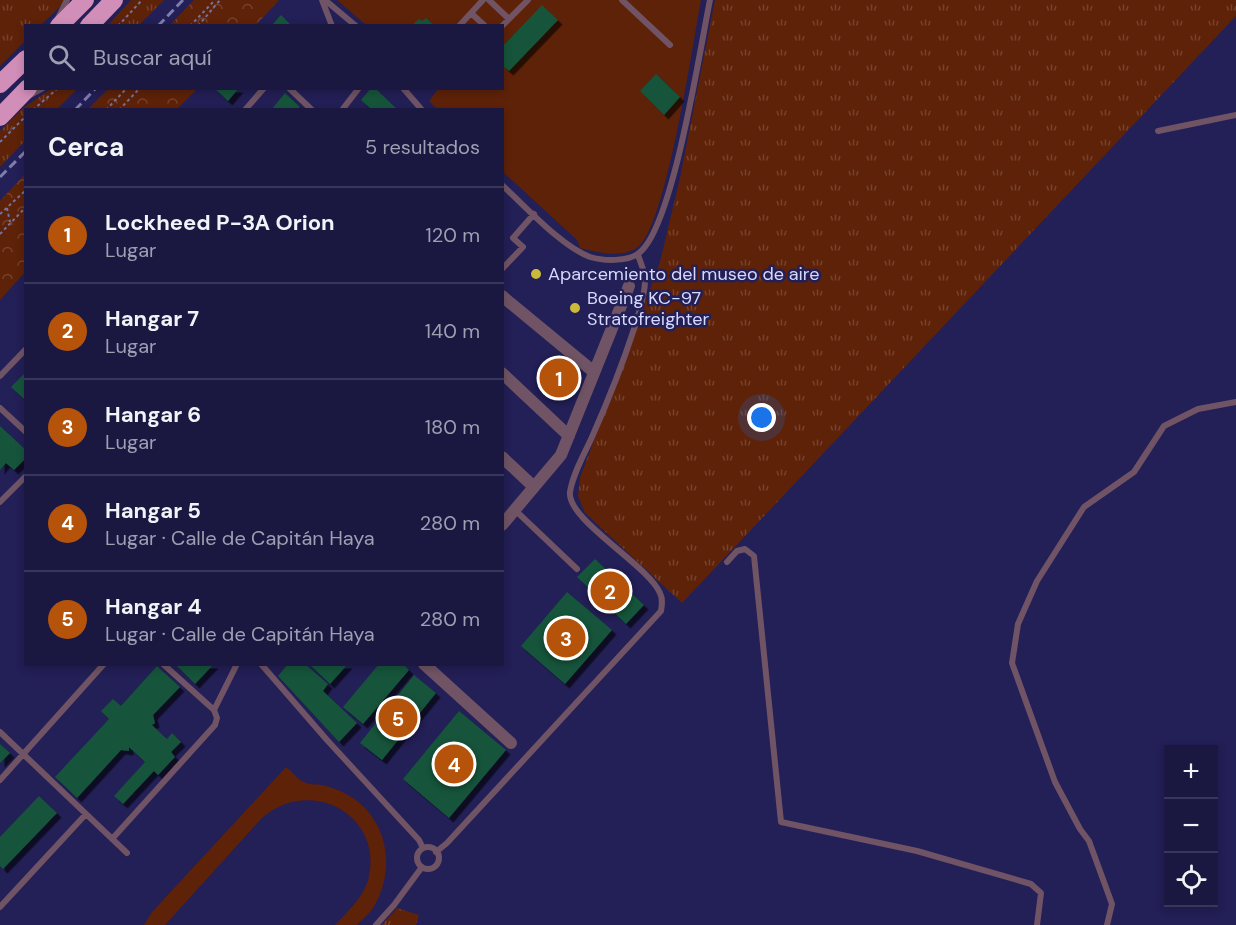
<!DOCTYPE html>
<html lang="es">
<meta charset="utf-8">
<style>
:root{--surface:#1a1741;--page:#27244c;--text:#f1f3f6;--muted:#9f9fb1;--line:#38365a;--accent:#b45309}
body{margin:0;font-family:"DM Sans",sans-serif;background:var(--page);color:var(--text)}
.controls{position:absolute;right:18px;bottom:18px;display:grid;overflow:hidden;border-radius:0px;box-shadow:0 3px 9px #0003}
.controls button{width:54px;height:54px;display:grid;place-items:center;padding:0;border:0;border-bottom:2px solid var(--line);background:var(--surface);color:var(--text);font:30px sans-serif}
.you{position:absolute;left:762px;top:418px;width:21px;height:21px;margin:-15px;border:4px solid #fff;border-radius:50%;background:#1a73e8;box-shadow:0 0 0 9px #1a73e833}
.badge{display:grid;place-items:center;width:39px;height:39px;border-radius:50%;background:var(--accent);color:#fff;font-size:20px;font-weight:700}
.pin{position:absolute;translate:-50% -50%;border:3px solid #fff;box-shadow:0 2px 6px #0006}
.list{margin:0;padding:0;list-style:none}
h2{display:flex;justify-content:space-between;align-items:center;height:78px;margin:0;padding:0 24px;font-size:26px}
h2 small{font-size:20px;font-weight:400;color:var(--muted)}
.list li{display:grid;grid-template-columns:39px 1fr auto;gap:18px;align-items:center;box-sizing:border-box;height:96px;padding:0 24px;border-top:2px solid var(--line)}
.list b{display:block;font-size:22px;white-space:nowrap}
.list p{margin:0;font-size:20px;white-space:nowrap;color:var(--muted)}
.list em{font-size:20px;font-style:normal;color:var(--muted)}
.icon{flex:none;width:33px;height:33px;fill:none;stroke:currentColor;stroke-width:2;stroke-linecap:round;stroke-linejoin:round}
.map{position:relative;flex:none;width:1236px;height:925px;overflow:hidden}
.search{position:absolute;background:var(--surface);box-shadow:0 3px 9px #0003;left:24px;top:24px;width:480px;height:66px;display:flex;align-items:center;gap:15px;box-sizing:border-box;padding:0 21px;border-radius:0px;color:var(--muted);font-size:22px}
.panel{position:absolute;background:var(--surface);box-shadow:0 3px 9px #0003;left:24px;top:108px;width:480px;height:558px;border-radius:0px}
.map>svg:first-child{display:block}
.grass{fill:url(#grass-tufts)}
.forest{fill:url(#forest-crowns)}
.pitch{fill:#5e2208}
.building{fill:#14553a;filter:url(#shadow)}
.lines{fill:none;stroke-linecap:round;stroke-linejoin:round}
.path{stroke:#7473a2;stroke-width:2;stroke-dasharray:3 3;stroke-linecap:butt}
.lane{stroke:#705465;stroke-width:6}
.street{stroke:#705465;stroke-width:12}
.highway{stroke:#d18eb9;stroke-width:18}
.rail{stroke:#7e7eac;stroke-width:3;stroke-dasharray:9 4.5;stroke-linecap:butt}
.poi-dot{fill:#cbba39;stroke:#231f57;stroke-width:2}
.labels{text-anchor:middle;stroke-width:5;stroke-linejoin:round;paint-order:stroke}
.poi-label{font-size:18px;fill:#d6d9fd;stroke:#231f57;text-anchor:start}
</style>
<div class="map">
<svg width="1236" height="925" viewBox="0 0 1236 925">
<defs>
<pattern id="grass-tufts" width="24" height="20" patternUnits="userSpaceOnUse" patternTransform="scale(1.5)"><rect width="24" height="20" fill="#5e2208"/><path d="M3 7l-1-3M5 7V3M7 7l1-3M15 17l-1-3M17 17v-4M19 17l1-3" fill="none" stroke="#74422d"/></pattern>
<pattern id="forest-crowns" width="20" height="18" patternUnits="userSpaceOnUse" patternTransform="scale(1.5)"><rect width="20" height="18" fill="#5e2208"/><path d="M2 6a3 3 0 1 1 6 0M12 15a3 3 0 1 1 6 0" fill="none" stroke="#74422d"/></pattern>
<filter id="shadow"><feDropShadow dx="4.5" dy="4.5" stdDeviation="0" flood-color="#0009"/></filter>
</defs>
<rect width="100%" height="100%" fill="#231f57"/>
<path class="grass" d="M0 0H67L41 25 26 26 25 41 0 66Z
M131 0H164L139 25H108Z
M715 0H1236V16L682 603 585 513 578 496 580 478 660 262 680 178Z
M51 89H77L57 109 26 110 25 141 0 167V131L23 108Z
M397 908 419 915 416 925H382Z"/>
<path class="forest" d="M194 0H279L256 25H170Z
M109 88H197V89L177 109H88Z
M25 174V272L0 300V201Z"/>
<path class="pitch" d="M337 0H701C693 42 666 226 638 247 621 259 598 252 580 248L577 240 503 172 502 110 437 109 429 101 438 89 502 88V26L366 25Z
M286 767C292 771 297 779 304 782 308 785 316 784 322 785 331 787 339 790 348 795 388 818 397 869 373 908 369 914 363 919 357 925H335C348 911 365 896 369 876 382 814 310 776 262 818L165 925H144L152 912Z"/>
<path class="building" d="M542 5 558 20 509 71 502 65V47Z
M281 15 292 26H271Z
M426 18 435 26H411L419 19 422 21Z
M656 74 680 97 664 115 640 91Z
M214 88H239L228 101Z
M371 88H375L398 110H372L361 100Z
M285 93 300 107 297 110H271Z
M26 372V401L11 387Z
M0 426 26 450V458L14 470 6 463 0 470Z
M595 559 644 605 626 624 577 577Z
M567 592 612 630 565 684 521 646Z
M175 664H214L195 684Z
M288 664H305L328 684 323 691 357 723 339 742 278 676Z
M309 664H348L330 684Z
M379 664H403L409 670 363 724 343 707Z
M157 666 180 687 153 715 155 723 152 725 167 739 172 733 181 742 171 752 175 757 158 775 154 771 123 804 114 796 145 762 129 747V751L121 750 77 798 55 777 109 719 101 711 113 699 121 706Z
M414 675 436 693 382 760 360 743Z
M459 711 506 750 449 818 403 779Z
M0 744 10 753 0 763Z
M39 796 57 813 3 869 0 866V837Z"/>
<g class="lines">
<path class="path" d="M118 26 142 0
M190 26 215 0
M198 26 220 0
M33 110 58 88
M106 110 127 88
M119 110 140 88
M0 142 26 116
M7 208 10 222
M0 214 26 190
M0 234 26 207"/>
<path class="lane" d="M322 0 332 26
M325 0 356 26
M489 0 509 19
M622 0 670 45
M471 13 485 26
M58 18 67 0
M459 26 483 0
M502 26 528 0
M289 88 312 110
M403 88 422 110
M30 95 43 88
M245 110 264 88
M342 110 359 88
M1158 131 1236 115
M502 185C526 207 561 246 590 257 603 261 628 262 639 253 673 228 700 48 710 0
M502 269 523 247 513 238 534 214
M0 376 26 349
M0 408 26 432
M0 502 26 476
M515 510 577 569
M727 562 737 551 745 549 754 556 781 822 917 851 1031 884 1041 893 1037 925
M261 664 327 740 419 840 423 848
M214 710 237 664
M0 732 127 853
M0 780 104 664
M112 839 215 725 217 718 214 710 163 664
M417 858a11 11 0 1 1 22 0a11 11 0 1 1-22 0Z
M436 852 447 843 661 611C662 605 663 599 660 593 648 565 566 519 570 492 573 473 584 455 592 437 608 401 623 363 635 326 639 311 645 296 645 281 645 272 641 264 638 255
M0 907 86 814
M376 925 394 905 422 867
M1107 925 1112 904 1089 841 1080 829 1055 782 1012 663 1018 624 1037 581 1084 507 1134 472 1164 426 1198 409 1236 402"/>
<path class="street" d="M502 296 594 372
M502 373 569 436
M502 457 534 487
M502 525 561 455 629 286
M424 664 511 743"/>
<path class="highway" d="M59 26 85 0
M89 26 114 0
M0 84 26 59
M0 117 28 88"/>
<path class="rail" d="M158 26 183 0
M75 110 96 88
M0 177 26 151"/>
</g>
<g class="poi-dot">
<circle cx="536" cy="274" r="6"/>
<circle cx="575" cy="308" r="6"/>
</g>
<g class="labels">
<g class="poi-label">
<text x="548" y="280">Aparcemiento del museo de aire</text>
<text x="587" y="304">Boeing KC-97<tspan x="587" dy="21">Stratofreighter</tspan></text>
</g>
</g>
</svg>
<div class="controls">
<button>+</button>
<button>−</button>
<button><svg class="icon" aria-label="locate" viewBox="0 0 24 24"><circle cx="12" cy="12" r="6"/><path d="M12 2v4M12 18v4M2 12h4M18 12h4"/></svg></button>
</div>
<div class="you"></div>
<div class="pin badge" style="left:559px;top:378px">1</div>
<div class="pin badge" style="left:610px;top:591px">2</div>
<div class="pin badge" style="left:566px;top:638px">3</div>
<div class="pin badge" style="left:454px;top:764px">4</div>
<div class="pin badge" style="left:398px;top:718px">5</div>
<div class="search"><svg class="icon" aria-label="search" viewBox="0 0 24 24"><circle cx="10" cy="10" r="6"/><path d="M15 15l6 6"/></svg>Buscar aquí</div>
<section class="panel">
<h2>Cerca<small>5 resultados</small></h2>
<ul class="list">
<li><span class="badge">1</span><div><b>Lockheed P-3A Orion</b><p>Lugar</p></div><em>120 m</em></li>
<li><span class="badge">2</span><div><b>Hangar 7</b><p>Lugar</p></div><em>140 m</em></li>
<li><span class="badge">3</span><div><b>Hangar 6</b><p>Lugar</p></div><em>180 m</em></li>
<li><span class="badge">4</span><div><b>Hangar 5</b><p>Lugar · Calle de Capitán Haya</p></div><em>280 m</em></li>
<li><span class="badge">5</span><div><b>Hangar 4</b><p>Lugar · Calle de Capitán Haya</p></div><em>280 m</em></li>
</ul>
</section>
</div>
